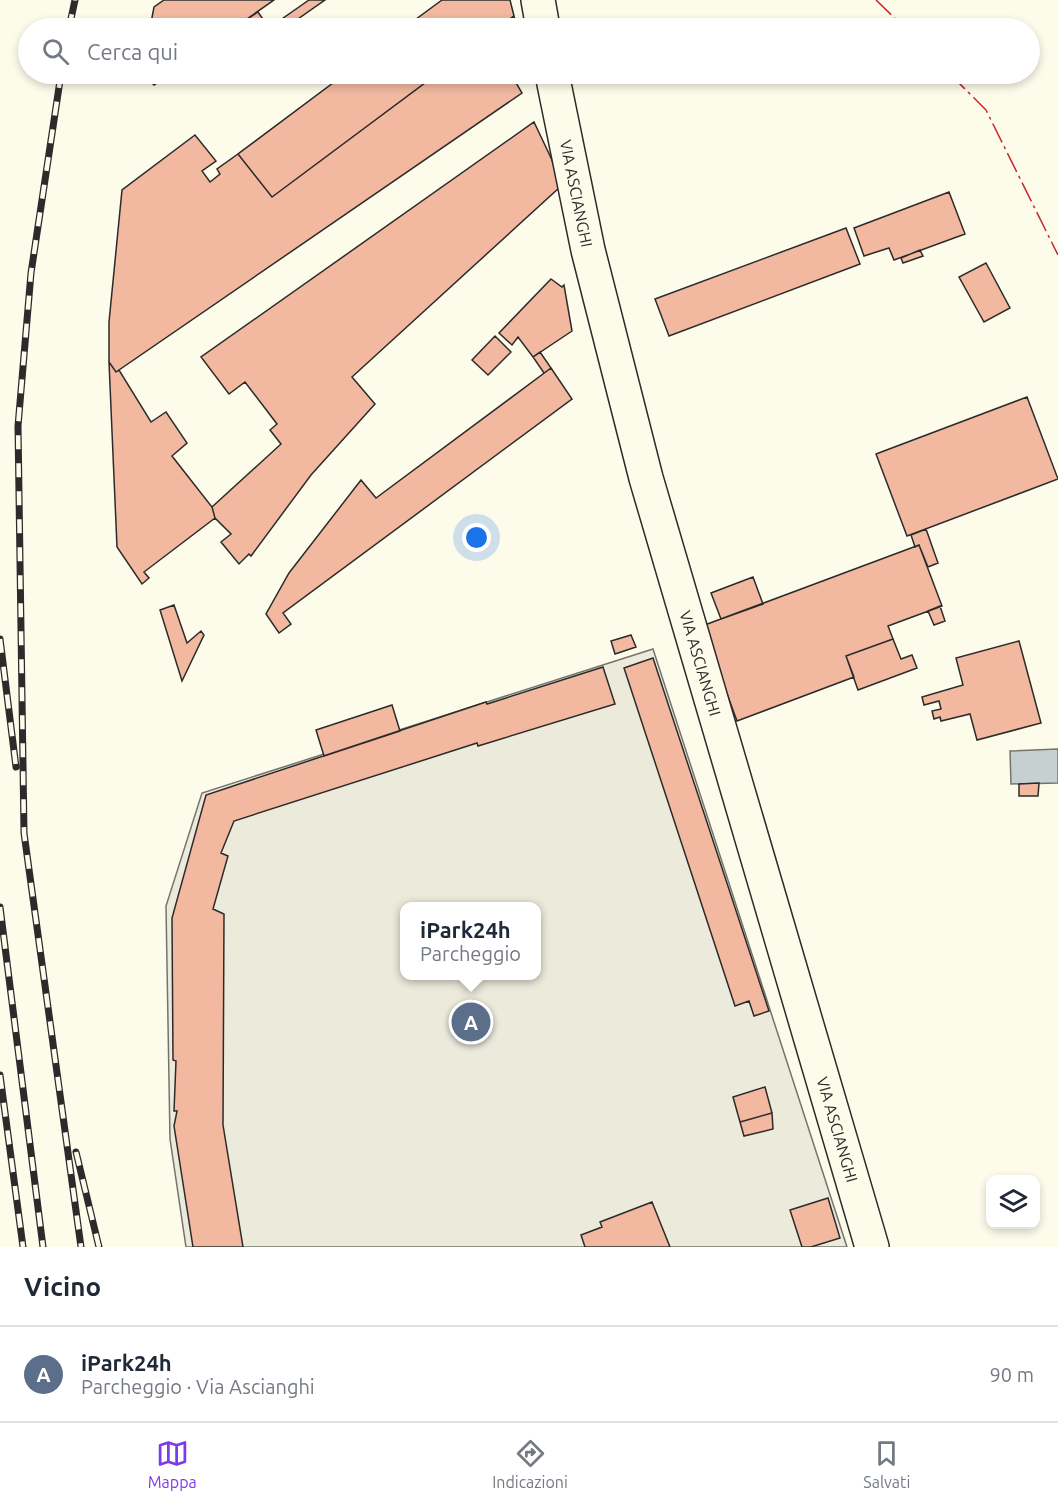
<!DOCTYPE html>
<html lang="it">
<meta charset="utf-8">
<style>
:root{--surface:#fff;--page:#f6f6f7;--text:#1f2937;--muted:#747a83;--line:#e0e1e3;--accent:#7c3aed}
body{margin:0;font-family:Ubuntu,sans-serif;background:var(--page);color:var(--text)}
.controls{position:absolute;right:18px;bottom:18px;display:grid;overflow:hidden;border-radius:12px;box-shadow:0 3px 9px #0003}
.controls button{width:54px;height:54px;display:grid;place-items:center;padding:0;border:0;border-bottom:2px solid var(--line);background:var(--surface);color:var(--text);font:30px sans-serif}
.you{position:absolute;left:477px;top:538px;width:21px;height:21px;margin:-15px;border:4px solid #fff;border-radius:50%;background:#1a73e8;box-shadow:0 0 0 9px #1a73e833}
.badge{display:grid;place-items:center;width:39px;height:39px;border-radius:50%;background:var(--accent);color:#fff;font-size:20px;font-weight:700}
.pin{position:absolute;translate:-50% -50%;border:3px solid #fff;box-shadow:0 2px 6px #0006}
.popup{position:absolute;left:400px;top:902px;width:141px;height:78px;box-sizing:border-box;display:grid;place-content:center;border-radius:12px;background:var(--surface);filter:drop-shadow(0 2px 4px #0005);font-size:20px;white-space:nowrap;color:var(--muted)}
.popup b{font-size:22px;color:var(--text)}
.popup::after{content:'';position:absolute;left:50%;top:100%;margin-left:-12px;border:12px solid transparent;border-top-color:var(--surface)}
.list{margin:0;padding:0;list-style:none}
h2{display:flex;justify-content:space-between;align-items:center;height:78px;margin:0;padding:0 24px;font-size:26px}
h2 small{font-size:20px;font-weight:400;color:var(--muted)}
.list li{display:grid;grid-template-columns:39px 1fr auto;gap:18px;align-items:center;box-sizing:border-box;height:96px;padding:0 24px;border-top:2px solid var(--line)}
.list b{display:block;font-size:22px;white-space:nowrap}
.list p{margin:0;font-size:20px;white-space:nowrap;color:var(--muted)}
.list em{font-size:20px;font-style:normal;color:var(--muted)}
.icon{flex:none;width:33px;height:33px;fill:none;stroke:currentColor;stroke-width:2;stroke-linecap:round;stroke-linejoin:round}
.map{position:relative;flex:none;width:1058px;height:1247px;overflow:hidden}
.search{position:absolute;background:var(--surface);box-shadow:0 3px 9px #0003;left:18px;right:18px;top:18px;height:66px;display:flex;align-items:center;gap:15px;box-sizing:border-box;padding:0 21px;border-radius:33px;color:var(--muted);font-size:22px}
.sheet{height:174px;background:var(--surface)}
nav{display:flex;justify-content:space-around;align-items:center;box-sizing:border-box;height:84px;border-top:2px solid var(--line);background:var(--surface);font-size:16px;color:var(--muted)}
nav a{display:grid;justify-items:center;gap:3px}
nav .on{color:var(--accent)}
.map>svg:first-child{display:block}
.parking{fill:#eceadb;stroke:#74746e;stroke-width:1.5;fill-rule:evenodd}
.water{fill:#c7d0d0;stroke:#74746e;stroke-width:1.5}
.building{fill:#f2b8a0;stroke:#2b2b2b;stroke-width:1.5}
.lines{fill:none;stroke-linecap:round;stroke-linejoin:round}
.minor-casing{stroke:#2b2b2b;stroke-width:36}
.minor{stroke:#fdfbea;stroke-width:33}
.rail-casing{stroke:#2b2b2b;stroke-width:7}
.rail{stroke:#fdfbea;stroke-width:4.5;stroke-dasharray:14;stroke-linecap:butt}
.power{stroke:#c62828;stroke-width:1.5;stroke-dasharray:21 4.5 3 4.5;stroke-linecap:butt}
.labels{text-anchor:middle;stroke-width:4.5;stroke-linejoin:round;paint-order:stroke}
.street-label{font-size:16px;fill:#2b2b2b;stroke:#fdfbea}
</style>
<div class="map">
<svg width="1058" height="1247" viewBox="0 0 1058 1247">
<rect width="100%" height="100%" fill="#fdfbea"/>
<path class="parking" d="M653 649 847 1247H186L170 1139 166 906 202 793ZM405 906H537V976H405Z"/>
<path class="water" d="M1058 749V783L1011 784 1010 751Z"/>
<path class="building" d="M164 0H274L234 28H150L154 7Z
M309 0H325L285 28H269Z
M442 0H510L514 16 497 28H404Z
M258 12 269 28H234Z
M514 16 517 28H497Z
M144 74H171L154 85Z
M345 74H437L272 197 238 154Z
M437 74H511L522 93 116 372 109 362V322L122 190 195 135 216 161 202 171 210 182 220 174 217 169 238 154 272 197Z
M534 122 552 160 560 187 352 377 375 404 311 475 251 556 249 554 239 564 221 542 231 534 215 518 212 507 281 444 270 430 277 424 245 382 229 394 201 357Z
M949 192 965 234 894 260 889 248 864 256 854 228Z
M846 228 860 264 669 336 655 299Z
M920 250 923 256 903 263 901 258Z
M986 263 1010 308 984 322 959 277Z
M551 279 562 287 564 285 572 331 533 357 518 337 512 345 499 333Z
M495 336 511 352 488 375 472 360Z
M540 352 551 368 544 373 533 357Z
M109 362 116 372 119 370 151 422 166 412 187 443 172 456 212 507 215 518 144 572 149 578 142 584 117 547Z
M551 368 572 399 283 613 291 624 279 633 266 614 289 573 361 480 376 498Z
M1027 397 1058 479 907 536 876 454Z
M926 529 938 563 928 567 919 545 915 547 911 535Z
M919 545 942 606 888 626 893 639 846 656 854 677 737 721 702 626Z
M753 577 763 604 721 619 711 593Z
M174 605 187 643 201 631 204 635 182 681 160 610Z
M940 606 945 621 934 625 928 611Z
M631 635 636 647 615 654 611 641Z
M893 639 901 659 912 655 917 668 858 690 846 656Z
M1019 641 1041 723 977 740 970 714 941 721 940 717 934 719 932 711 941 709 939 701 924 705 922 697 963 685 956 658Z
M653 658 769 1011 754 1016 749 1001 735 1006 624 668Z
M603 667 615 704 478 746 477 743 234 821 221 853 228 856 213 909 224 914 223 1125 243 1247H193L174 1126 177 1111H174L176 1061 173 1060 172 918 206 795 486 702 487 704Z
M392 705 400 731 324 756 316 730Z
M1039 783 1038 796H1019V784Z
M765 1087 772 1113 740 1122 733 1097Z
M772 1113 773 1129 744 1136 740 1122Z
M828 1198 840 1238 811 1247H802L790 1210Z
M652 1202 670 1247H585L581 1235 602 1227 600 1222Z"/>
<g class="lines">
<defs>
<g id="minor">
<path d="M538 0 543 28"/>
<path id="s1" d="M552 74 588 250 646 478 872 1247"/>
</g>
</defs>
<use href="#minor" class="minor-casing"/>
<use href="#minor" class="minor"/>
<defs>
<path id="rail" d="M69 28 75 0
M61 74 31 273 18 426 24 833 81 1247
M0 639 16 767
M0 907 43 1247
M0 1075 23 1247
M76 1152 99 1247"/>
</defs>
<use href="#rail" class="rail-casing"/>
<use href="#rail" class="rail"/>
<path class="power" d="M876 0 905 28
M950 74 986 110 1058 255"/>
</g>
<g class="labels">
<g class="street-label">
<text dy="6" stroke="none"><textPath href="#s1" startOffset="122">VIA ASCIANGHI</textPath></text>
<text dy="6" stroke="none"><textPath href="#s1" startOffset="608">VIA ASCIANGHI</textPath></text>
<text dy="6" stroke="none"><textPath href="#s1" startOffset="1094">VIA ASCIANGHI</textPath></text>
</g>
</g>
</svg>
<div class="controls">
<button><svg class="icon" aria-label="layers" viewBox="0 0 24 24"><path d="M12 4l9 5-9 5-9-5zM3 14l9 5 9-5"/></svg></button>
</div>
<div class="you"></div>
<div class="pin badge" style="left:471px;top:1022px;background:#5c6f8a">A</div>
<div class="popup"><b>iPark24h</b>Parcheggio</div>
<div class="search"><svg class="icon" aria-label="search" viewBox="0 0 24 24"><circle cx="10" cy="10" r="6"/><path d="M15 15l6 6"/></svg>Cerca qui</div>
</div>
<section class="sheet">
<h2>Vicino<small></small></h2>
<ul class="list">
<li><span class="badge" style="background:#5c6f8a">A</span><div><b>iPark24h</b><p>Parcheggio · Via Ascianghi</p></div><em>90 m</em></li>
</ul>
</section>
<nav>
<a class="on"><svg class="icon" aria-label="map" viewBox="0 0 24 24"><path d="M3 6l6-2 6 2 6-2v14l-6 2-6-2-6 2zM9 4v14M15 6v14"/></svg>Mappa</a>
<a><svg class="icon" aria-label="directions" viewBox="0 0 24 24"><path d="M12 3l9 9-9 9-9-9zM9 14v-3h6M13 9l2 2-2 2"/></svg>Indicazioni</a>
<a><svg class="icon" aria-label="saved" viewBox="0 0 24 24"><path d="M7 4h10v16l-5-4-5 4z"/></svg>Salvati</a>
</nav>
